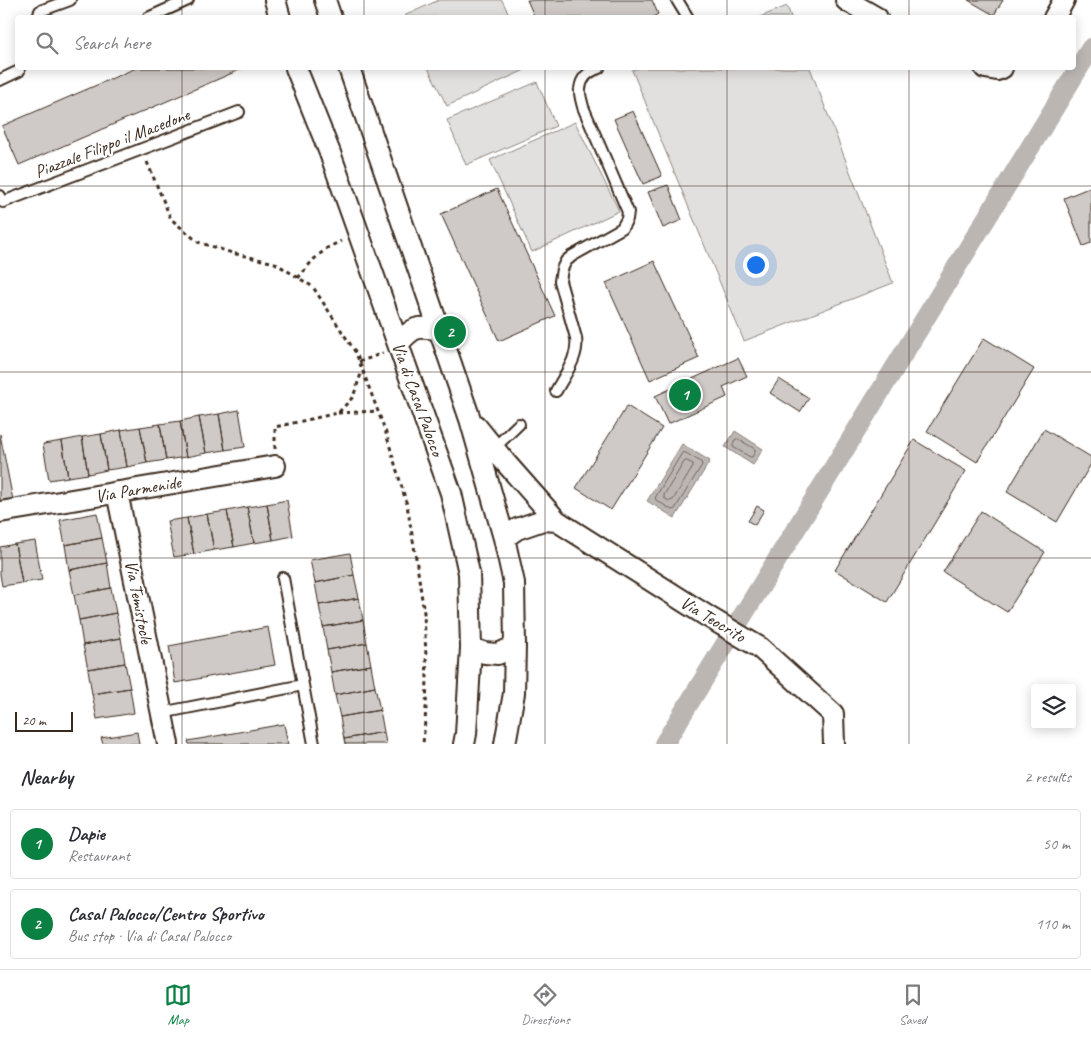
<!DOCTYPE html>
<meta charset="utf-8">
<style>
:root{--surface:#fff;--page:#f7f7f7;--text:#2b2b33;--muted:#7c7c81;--line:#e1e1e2;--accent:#0b8043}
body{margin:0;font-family:Caveat,sans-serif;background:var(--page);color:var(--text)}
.controls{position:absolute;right:15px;bottom:15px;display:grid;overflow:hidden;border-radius:5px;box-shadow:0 2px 12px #0003}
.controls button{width:45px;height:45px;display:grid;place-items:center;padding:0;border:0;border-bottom:1px solid var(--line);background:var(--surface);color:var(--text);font:25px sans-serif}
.scale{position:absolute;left:15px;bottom:12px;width:58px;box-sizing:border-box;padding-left:5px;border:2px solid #3b2a1e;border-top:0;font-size:14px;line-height:18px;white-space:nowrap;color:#3b2a1e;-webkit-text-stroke:4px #fff;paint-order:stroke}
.you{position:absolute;left:755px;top:264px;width:18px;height:18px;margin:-12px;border:4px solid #fff;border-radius:50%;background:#1a73e8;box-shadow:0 0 0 8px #1a73e833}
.badge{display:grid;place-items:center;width:32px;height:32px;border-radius:50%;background:var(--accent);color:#fff;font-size:16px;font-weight:700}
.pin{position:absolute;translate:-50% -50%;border:2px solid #fff;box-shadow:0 1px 5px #0006}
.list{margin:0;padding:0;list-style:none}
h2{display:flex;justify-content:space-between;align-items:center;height:65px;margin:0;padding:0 20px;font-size:21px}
h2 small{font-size:16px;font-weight:400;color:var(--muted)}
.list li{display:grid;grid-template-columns:32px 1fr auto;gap:15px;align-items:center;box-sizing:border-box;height:70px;margin:0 10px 10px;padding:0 10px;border:1px solid var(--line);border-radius:5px}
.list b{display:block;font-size:19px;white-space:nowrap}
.list p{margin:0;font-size:16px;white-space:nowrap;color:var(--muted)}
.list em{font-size:16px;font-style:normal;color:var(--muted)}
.icon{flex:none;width:28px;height:28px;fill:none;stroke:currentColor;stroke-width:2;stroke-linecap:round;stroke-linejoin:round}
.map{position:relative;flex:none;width:1091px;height:744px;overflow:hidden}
.search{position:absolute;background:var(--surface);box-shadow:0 2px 12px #0003;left:15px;right:15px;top:15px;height:55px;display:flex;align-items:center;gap:12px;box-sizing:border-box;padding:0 18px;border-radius:5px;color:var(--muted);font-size:19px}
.sheet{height:225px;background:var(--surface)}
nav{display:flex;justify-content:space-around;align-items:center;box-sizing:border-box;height:70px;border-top:1px solid var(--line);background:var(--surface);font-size:14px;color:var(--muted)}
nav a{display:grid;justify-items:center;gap:2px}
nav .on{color:var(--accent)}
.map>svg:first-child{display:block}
.green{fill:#e2e0de;stroke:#8e857e}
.water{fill:#bcb6b3;stroke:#887e77}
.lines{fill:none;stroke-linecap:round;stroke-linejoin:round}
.shore{stroke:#6f625a;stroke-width:1}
.canal{stroke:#bcb6b3;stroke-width:20}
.building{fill:#cfcac7;stroke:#3b2a1e}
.lane-casing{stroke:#3b2a1e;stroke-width:14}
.street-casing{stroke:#3b2a1e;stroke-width:24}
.path{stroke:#3b2a1e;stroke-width:3;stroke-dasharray:4 4;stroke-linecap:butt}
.lane{stroke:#fff;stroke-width:10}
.street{stroke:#fff;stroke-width:20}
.grid{fill:none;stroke:#3b2a1e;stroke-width:1;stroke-opacity:0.55}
.labels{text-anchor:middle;stroke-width:4.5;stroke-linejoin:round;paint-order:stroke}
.street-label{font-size:18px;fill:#3b2a1e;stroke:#fff}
</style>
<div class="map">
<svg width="1091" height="744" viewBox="0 0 1091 744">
<rect width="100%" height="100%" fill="#fff"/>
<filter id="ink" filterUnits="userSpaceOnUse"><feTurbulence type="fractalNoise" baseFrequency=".02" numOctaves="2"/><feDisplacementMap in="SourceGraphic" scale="10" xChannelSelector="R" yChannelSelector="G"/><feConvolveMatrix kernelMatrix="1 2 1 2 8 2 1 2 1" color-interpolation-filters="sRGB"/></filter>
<g filter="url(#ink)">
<path class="green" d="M439 0H502L510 17H405L404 16Z
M787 6 791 17H760Z
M428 68H529L447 106Z
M639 68H810L893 283 744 341 632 70Z
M537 82 556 126 466 165 447 120Z
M575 122 619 211 532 252 490 160Z"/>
<path class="water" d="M735 431 763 449 753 465 725 447Z
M682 444 710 461 675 518 647 501Z"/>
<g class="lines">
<path class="shore" d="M736 439H738L755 449V452L752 457H750L733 447V444Z
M686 453 701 462 702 465 675 509 672 510 656 500 655 498 682 453Z
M687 461 693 464V467L673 500 669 501 664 498V495L684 462Z"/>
<path class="canal" d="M664 744 1091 48"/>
</g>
<path class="building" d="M527 0H652L658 14 651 18H535Z
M968 0H1003L994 15Z
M136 68H244L19 165 2 126Z
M633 111 662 176 643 184 614 119Z
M668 185 682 220 663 228 648 192Z
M1091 187V243L1083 246 1064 198Z
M497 189 555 316 499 341 441 214Z
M654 261 699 358 650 380 606 283Z
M984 338 1034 369 977 462 927 431Z
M738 358 747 376 723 387 727 397 668 424 655 396Z
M779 379 809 398 800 412 770 393Z
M627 406 662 428 611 510 576 488Z
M239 410 245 447 225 450 219 414Z
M219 414 225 450 206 453 199 417Z
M199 417 206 453 186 457 180 421Z
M180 421 186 457 166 460 160 424Z
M160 424 166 460 147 463 140 427Z
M140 427 147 463 127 467 121 430Z
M1044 429 1091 457V464L1057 522 1007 492Z
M121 430 127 467 107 470 101 434Z
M0 434 13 500 0 503Z
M101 434 107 470 88 474 82 437Z
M82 437 88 474 68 477 62 441Z
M914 440 966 471 887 602 835 570Z
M62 441 68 477 49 480 43 444Z
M287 500 293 536 273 540 267 504Z
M267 504 273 540 254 543 247 507Z
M757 506 764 510 755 525 748 521Z
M247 507 254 543 234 547 227 511Z
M227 511 234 547 214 550 207 514Z
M981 511 1045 552 1007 612 943 572Z
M97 513 102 538 65 545 60 520Z
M207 514 214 550 194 554 187 518Z
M187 518 194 554 174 557 167 521Z
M102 538 107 563 69 570 65 545Z
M35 541 42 580 22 583 15 544Z
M15 544 22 583 2 586 0 574V547Z
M350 553 354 575 315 583 310 560Z
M107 563 111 588 74 595 69 570Z
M354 575 359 598 319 605 315 583Z
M111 588 116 613 79 620 74 595Z
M359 598 363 620 323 627 319 605Z
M116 613 121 638 83 645 79 620Z
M363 620 367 643 327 650 323 627Z
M268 627 275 665 175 683 169 646Z
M121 638 125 663 88 669 83 645Z
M367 643 371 665 331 672 327 650Z
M125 663 130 688 92 694 88 669Z
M371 665 375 687 335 695 331 672Z
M375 687 380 710 340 717 335 695Z
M130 688 134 713 97 719 92 694Z
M380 710 384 732 344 739 340 717Z
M284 724 288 744H189L188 741Z
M137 732 139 744H103L101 738Z
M384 732 386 744H345L344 739Z"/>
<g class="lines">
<defs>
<path id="lane" d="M677 0 688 18
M38 18 40 11 70 0
M148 18 188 0
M0 80 19 71
M0 196 3 202 239 112
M556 391C565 374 579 357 576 338L560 281 562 269 566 261 572 256 622 228 627 219 628 212 583 107C582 102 579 94 580 89 581 78 589 71 599 68
M494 448 519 424
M283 578 314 744
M161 713 303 685"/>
<path id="street" d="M275 0 280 18
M325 0 331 18
M846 0 877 18
M1054 18 1064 0
M296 68 330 153 451 493 469 573 471 648 466 734 464 744
M349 68 470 419 504 538 514 583 515 646 514 693 505 744
M985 68 997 70 1002 68
M398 344C413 327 417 325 440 330
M476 426 505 462 557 521 707 616 759 647 833 714 834 744
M117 492 168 744
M0 512 275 466
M504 538 517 529 543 520 557 521
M471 648 485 653 498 654 515 646"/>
</defs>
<use href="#lane" class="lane-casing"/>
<use href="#street" class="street-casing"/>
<path class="path" d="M147 162 171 219 198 242 232 253 275 263 313 287 356 353 385 430 407 505 416 558 424 613 427 678 426 709 423 744
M298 278 313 260 327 248 341 241
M359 362 383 353
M338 413 378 411
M275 449V427L338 413 353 397 362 371"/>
<use href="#lane" class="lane"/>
<use href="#street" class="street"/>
</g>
</g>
<path class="grid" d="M182 0V18M364 0V18M545 0V18M727 0V18M909 0V18M182 68V744M364 68V744M545 68V744M727 68V744M909 68V744M0 186H1091M0 372H1091M0 558H1091"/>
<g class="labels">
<g class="street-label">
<text transform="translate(112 143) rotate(-21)" y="6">Piazzale Filippo il Macedone</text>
<text transform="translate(418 399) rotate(70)" y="6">Via di Casal Palocco</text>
<text transform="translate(138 489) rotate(-10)" y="6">Via Parmenide</text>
<text transform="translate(139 602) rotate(79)" y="6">Via Temistocle</text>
<text transform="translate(713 619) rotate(31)" y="6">Via Teocrito</text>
</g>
</g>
</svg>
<div class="controls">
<button><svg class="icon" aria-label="layers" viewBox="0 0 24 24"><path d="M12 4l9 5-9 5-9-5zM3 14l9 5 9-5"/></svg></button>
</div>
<div class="scale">20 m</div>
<div class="you"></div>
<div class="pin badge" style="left:685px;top:395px">1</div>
<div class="pin badge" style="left:450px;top:332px">2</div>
<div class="search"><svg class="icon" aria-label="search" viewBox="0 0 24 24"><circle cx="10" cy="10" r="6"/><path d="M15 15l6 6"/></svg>Search here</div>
</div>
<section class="sheet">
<h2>Nearby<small>2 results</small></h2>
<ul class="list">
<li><span class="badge">1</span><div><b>Dapie</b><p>Restaurant</p></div><em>50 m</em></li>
<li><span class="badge">2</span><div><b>Casal Palocco/Centro Sportivo</b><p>Bus stop · Via di Casal Palocco</p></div><em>110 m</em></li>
</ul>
</section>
<nav>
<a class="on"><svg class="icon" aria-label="map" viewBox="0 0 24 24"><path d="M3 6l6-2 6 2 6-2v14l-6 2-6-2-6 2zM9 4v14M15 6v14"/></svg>Map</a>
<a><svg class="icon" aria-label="directions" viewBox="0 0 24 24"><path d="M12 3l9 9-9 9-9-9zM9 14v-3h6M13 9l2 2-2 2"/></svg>Directions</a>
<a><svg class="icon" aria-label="saved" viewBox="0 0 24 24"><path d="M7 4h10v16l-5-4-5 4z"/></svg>Saved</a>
</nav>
